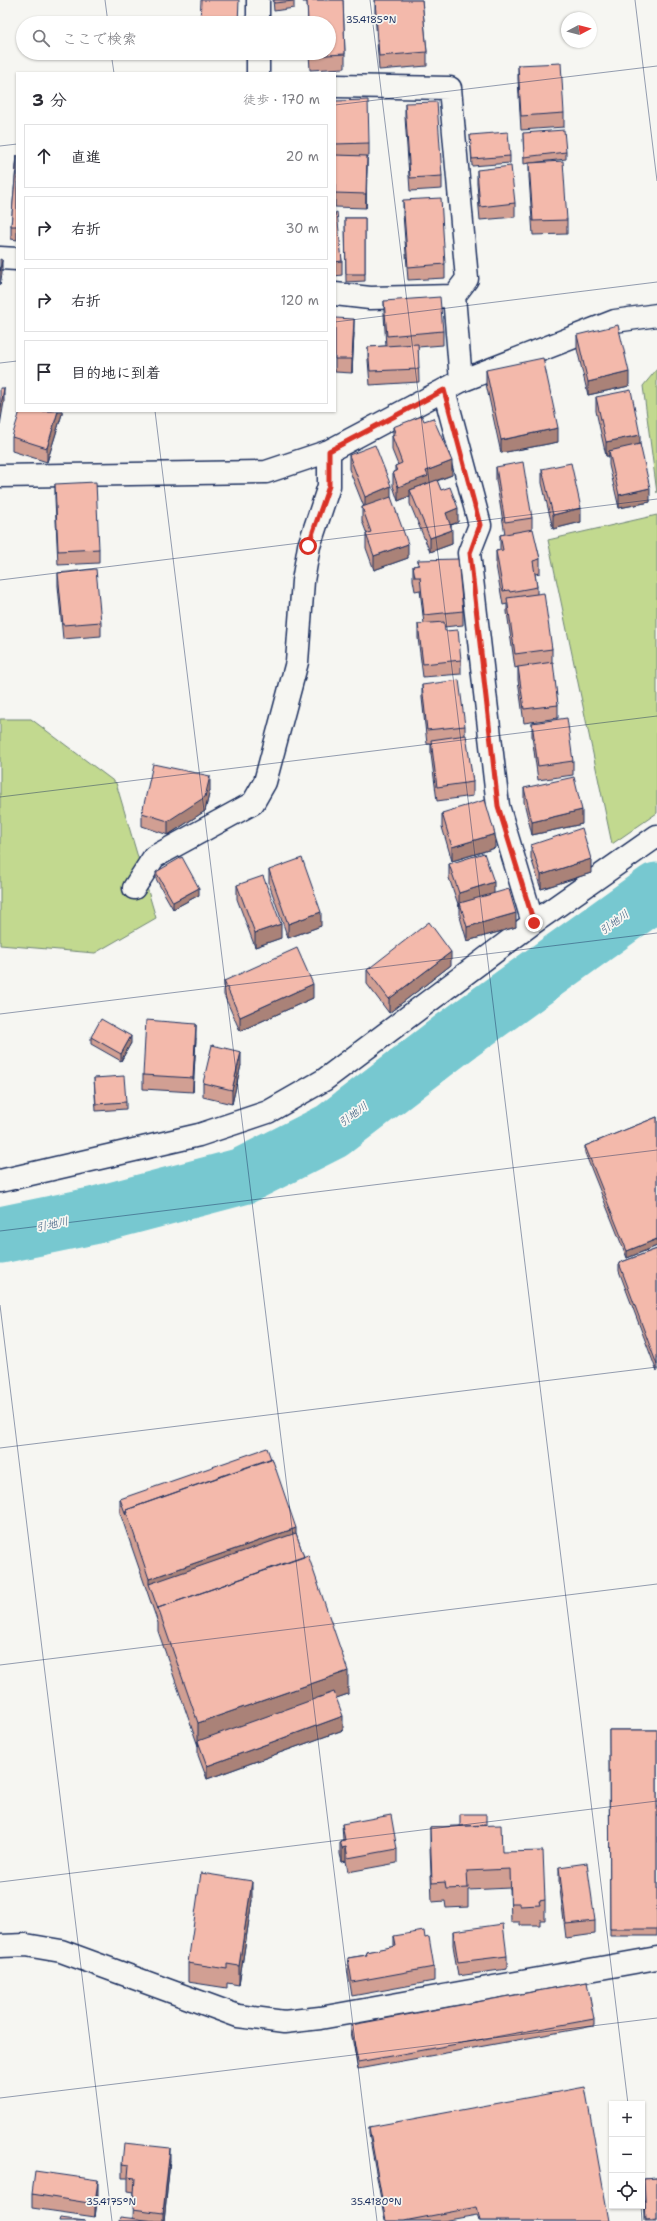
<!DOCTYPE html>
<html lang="ja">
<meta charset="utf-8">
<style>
:root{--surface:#fff;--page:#f2f2f3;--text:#2b2b33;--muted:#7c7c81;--line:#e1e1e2}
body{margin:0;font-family:"Shantell Sans","Klee One",sans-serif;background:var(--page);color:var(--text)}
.controls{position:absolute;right:12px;bottom:12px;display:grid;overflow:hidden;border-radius:0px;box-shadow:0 1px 3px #0004}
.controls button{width:36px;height:36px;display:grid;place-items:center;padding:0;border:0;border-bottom:1px solid var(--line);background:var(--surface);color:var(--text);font:20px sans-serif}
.compass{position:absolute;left:561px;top:12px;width:36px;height:36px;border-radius:50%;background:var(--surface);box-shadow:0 1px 3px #0004;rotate:83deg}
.stop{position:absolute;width:12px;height:12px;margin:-9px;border:3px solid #d93025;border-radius:50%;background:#fff}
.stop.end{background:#d93025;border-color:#fff;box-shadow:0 1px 4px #0008}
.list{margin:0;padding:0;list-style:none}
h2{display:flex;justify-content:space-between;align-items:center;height:52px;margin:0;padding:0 16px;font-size:17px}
h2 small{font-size:13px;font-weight:400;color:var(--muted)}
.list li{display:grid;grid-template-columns:26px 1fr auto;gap:12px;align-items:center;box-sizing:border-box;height:64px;margin:0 8px 8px;padding:0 8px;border:1px solid var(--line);border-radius:0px}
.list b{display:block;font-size:15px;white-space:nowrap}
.list em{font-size:13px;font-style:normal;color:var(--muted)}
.icon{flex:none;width:22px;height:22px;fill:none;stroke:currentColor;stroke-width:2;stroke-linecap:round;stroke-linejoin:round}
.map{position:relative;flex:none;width:657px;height:2221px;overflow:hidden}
.search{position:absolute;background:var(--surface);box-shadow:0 1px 3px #0004;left:16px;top:16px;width:320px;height:44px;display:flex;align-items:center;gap:10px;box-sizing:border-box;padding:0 14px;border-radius:22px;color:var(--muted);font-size:15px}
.panel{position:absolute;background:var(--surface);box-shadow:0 1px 3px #0004;left:16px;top:72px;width:320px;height:340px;border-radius:0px}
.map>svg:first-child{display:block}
.green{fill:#c2d98f;stroke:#6e8476}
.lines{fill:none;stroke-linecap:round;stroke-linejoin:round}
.river{stroke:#77c8d0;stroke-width:57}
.minor-casing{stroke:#1b2f5e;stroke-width:25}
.minor{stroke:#f6f6f2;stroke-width:22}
.wall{fill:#d19f93;stroke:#1b2f5e}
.shaded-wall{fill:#aa8278;stroke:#1b2f5e}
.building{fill:#f3b9ab;stroke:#1b2f5e}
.route{stroke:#d93025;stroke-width:5}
.ticks{fill:none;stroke:#1b2f5e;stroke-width:1;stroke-opacity:0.45}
.labels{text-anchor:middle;stroke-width:3.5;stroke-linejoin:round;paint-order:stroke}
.water-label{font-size:11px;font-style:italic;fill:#32557a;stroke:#f6f6f2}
.ticks-label{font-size:10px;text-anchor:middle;fill:#1b2f5e;stroke:#f6f6f2;stroke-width:3.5;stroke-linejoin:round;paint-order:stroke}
</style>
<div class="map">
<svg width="657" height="2221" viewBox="0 0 657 2221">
<rect width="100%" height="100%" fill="#f6f6f2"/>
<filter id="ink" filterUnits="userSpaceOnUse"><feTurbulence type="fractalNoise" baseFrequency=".025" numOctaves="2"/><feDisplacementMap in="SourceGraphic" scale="8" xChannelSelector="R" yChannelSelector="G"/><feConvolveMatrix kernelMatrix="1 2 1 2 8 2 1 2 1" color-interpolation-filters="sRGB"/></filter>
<g filter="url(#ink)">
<path class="green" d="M657 369V493L643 386Z
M657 515V813L612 844 548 540Z
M0 719H31L116 783 156 918 95 953 0 945Z"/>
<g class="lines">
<path class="river" d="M0 1235 92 1216 243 1176 332 1131 456 1036 657 891"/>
<defs>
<path id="minor" d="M258 0V23
M258 53V73
M335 86 450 88 467 279 454 296
M0 258 17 259
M335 294 370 298 454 296 461 381
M444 390 480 525 469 553 498 806 533 923
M0 476 266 472 329 451 461 381 615 321 657 315
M134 888 154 857 253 803 265 782 297 662 303 581 309 546 329 486V451
M0 1181 199 1135 268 1112 324 1080 533 923 657 836
M0 1946 26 1945 61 1951 238 2016 284 2022 320 2018 657 1958"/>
</defs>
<use href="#minor" class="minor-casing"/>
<use href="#minor" class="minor"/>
</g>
<path class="wall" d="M273 0H294V8L274 11Z
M303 0H343L345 54V68L310 70 309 53H329V23H308L307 2H303Z
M374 0H422L427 52V66L379 70 375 13V2H374Z
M200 53H238V57L200 56Z
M518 65 564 113V127L521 130 518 79Z
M335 101 369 143V156H367L366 208 335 207Z
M405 103 442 176V189L410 191 405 117Z
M523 133 566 152V159L530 163 567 220V234L533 235 529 177V163L524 164Z
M470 135 510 156V163L472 166Z
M17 155V240L11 239V226Z
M477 170 515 203V217L480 220 477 184Z
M403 200 445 264V278L408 280 403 214Z
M335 213 342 261V275L335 276Z
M345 218H365V281L346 282Z
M384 301 443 331V345L418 347 419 382 370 385 368 360V347L386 346 384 315Z
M335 318 354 333 352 373 335 372Z
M577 335 629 386 588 395 577 349Z
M486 370 558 442 501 453 486 384Z
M596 397 640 446 650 502 619 508 609 465V456H606L596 411Z
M62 411V414L47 462 12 451V437Z
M424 421 452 475 437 481 441 490 458 522 451 525 452 544 430 552 410 504V496L398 501 393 486V472H395V466L398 465 392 450V436H393V427Z
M349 455 391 498 408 558 374 570 366 548V534H367L362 521V507H364L349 469Z
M496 467 532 518V529L540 559V573L535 574 537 587V594L552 649V662L558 705V718L524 723 518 680V667L515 668 507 612V604L503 605 496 565V551L500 550V535L505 534 496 480Z
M542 469 581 522 553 529 542 483Z
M55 484 99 549V563L58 565 55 498Z
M418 560 463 611V625L444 627 445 631 461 660V674L423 677 418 638V624H424L420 590 415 591 413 580V566L418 565Z
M58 573 101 622V636L63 639 58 586Z
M422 685 465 726V736L473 782V796L437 801 431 754V744H427L422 698Z
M532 723 573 761V775L538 780 532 736Z
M524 788 582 824 532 835 524 802Z
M210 790 205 811 168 835 142 826V813Z
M442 813 495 848 452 861 442 827Z
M531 845 591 873 541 889 531 858Z
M449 864 494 893 516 927 467 941 460 917V907H459L449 878Z
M269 870 321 926 288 938 269 884Z
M156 872 199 895 173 909 156 879Z
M237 885 281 938 255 947 237 899Z
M451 965 389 1013 367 984V970Z
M224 981 313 998 240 1031 224 995Z
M91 1037 131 1043 121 1061 91 1044Z
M196 1038 193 1092 143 1089V1075Z
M241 1065 232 1104 203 1097V1083Z
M94 1078 126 1102V1109L96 1111Z
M657 1117V1246L627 1258 585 1153V1146Z
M657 1249V1372L619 1271V1263Z
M120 1499 296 1533 348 1694 336 1698 343 1730 207 1779 198 1755V1746L158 1631V1623L120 1513Z
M609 1730H657V1936H610Z
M342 1824 397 1849V1863L348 1872 346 1861 342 1862 340 1854V1841L343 1840Z
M486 1825 502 1852 545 1900V1920H540V1925H520V1922H511L510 1888 468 1890V1907L446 1908 445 1901 432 1902 430 1847V1827Z
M559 1867 595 1921V1934L566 1938 559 1881Z
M252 1900 239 1985 227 1983V1988L188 1982V1963Z
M453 1931 507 1956V1969L458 1976 453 1945Z
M394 1936 434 1967V1981L352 1996 348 1972V1958L366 1955V1952L394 1947Z
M594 2019V2026L358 2069 351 2032V2025Z
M369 2127 609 2221H479L477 2215 443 2221H385L369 2134Z
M170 2161 164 2221H119L133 2218 134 2192 128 2191V2178H122V2164Z
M657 2178V2221H645L644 2179Z
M32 2194H98L95 2217 32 2208Z"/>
<path class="shaded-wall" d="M367 156V170L366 208V194Z
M2 260V274L0 285V271Z
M354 319V333L352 373V359Z
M629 372V386L588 395V382Z
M4 388V402L0 425V411Z
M58 411H62V414L47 462V448Z
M558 428V442L501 453V440Z
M640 435V449L609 451V456H606V442Z
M452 461V475L410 490V496L398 501V487L426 471Z
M391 486V500L365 510V497Z
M650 488V502L619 508V495Z
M458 508V522L446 527V513Z
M581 508V522L553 529V515Z
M452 530V544L430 552V538Z
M408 544V558L374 570V556Z
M210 776V790L205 811 168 835V821Z
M582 810V824L532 835V822Z
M495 834V848L452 861V847Z
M591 859V873L541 889V875Z
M494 882V896L460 903V907H459V893Z
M199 888V895L173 909V902Z
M321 912V926L288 938V924Z
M516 913V927L467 941V927Z
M281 924V938L255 947V933Z
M451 952V965L389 1013V999Z
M313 984V998L240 1031V1017Z
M196 1024V1038L193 1092V1078Z
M131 1036V1043L121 1061V1054Z
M241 1052V1065L232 1104V1090Z
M657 1239V1246L627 1258V1251Z
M296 1528V1547L149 1584V1579Z
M348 1671V1694L200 1746 198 1741V1746V1723Z
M343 1716V1730L207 1779V1766Z
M346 1847V1861L342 1862V1848Z
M252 1881V1900L239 1985V1966Z
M170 2148V2161L164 2221H163V2213Z
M98 2180V2194L95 2217V2204Z"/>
<path class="building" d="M201 0H239L238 23H200Z
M274 0H294V1L274 3Z
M307 0H343L345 54 310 56V53H329V23H308Z
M375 0H422L427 52 379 56Z
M561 63 564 113 521 116 518 65Z
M368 100 369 143 335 144V101Z
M437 102 442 176 410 178 405 103Z
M564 130 566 152 524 157 523 133Z
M508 132 510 156 472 159 470 135Z
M17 155V226H11Z
M335 155 367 156 366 194 335 193Z
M563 161 567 220 533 221 529 163Z
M511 166 515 203 480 207 477 170Z
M441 198 445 264 408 267 403 200Z
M337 212 342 261 335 262V213Z
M345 218H365V274H346Z
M0 259 2 260 0 271Z
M440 297 443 331 387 336 384 301Z
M335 318 354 319 352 359H335Z
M618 325 629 372 588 382 577 335Z
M418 344 419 369 370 371 368 347Z
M543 358 558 428 501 440 486 370Z
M0 388H4L0 411Z
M631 390 640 435 606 442 596 397Z
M20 411H58L47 448 12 437Z
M422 416 424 421 433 418 452 461 426 471 428 476 398 487 393 472 397 471 395 466 402 463 392 436 396 435 393 427Z
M640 444 650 488 619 495 609 451Z
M375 445 391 486 365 497 349 455Z
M523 462 532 518 505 522 496 467Z
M571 463 581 508 553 515 542 469Z
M437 480 441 490 450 487 458 508 446 513 452 530 430 538 410 490Z
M96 482 99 549 58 551 55 484Z
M391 497 408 544 374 556 366 534 371 532 362 507Z
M533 529 540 559 533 561 537 587 510 592 509 590 503 591 496 551 503 550 500 535Z
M458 559 463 611 424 615 420 577H415L413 566 419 565 418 560Z
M96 569 101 622 63 625 58 573Z
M544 593 552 649 515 654 507 598Z
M444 622 445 631 458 630 461 660 423 664 418 624Z
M553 662 558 705 524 709 518 667Z
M459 680 465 726 427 730 422 685Z
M567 718 573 761 538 766 532 723Z
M466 735 473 782 437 787 431 740Z
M153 764 210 776 205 797 168 821 142 813Z
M574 777 582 810 532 822 524 788Z
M485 800 495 834 452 847 442 813Z
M582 828 591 859 541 875 531 845Z
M484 853 494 882 459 893 449 864Z
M182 857 199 888 173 902 156 872Z
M302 858 321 912 288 924 269 870Z
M263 876 281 924 255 933 237 885Z
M509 889 516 913 467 927 460 903Z
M429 922 451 952 389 999 367 970Z
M297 948 313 984 240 1017 224 981Z
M101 1019 131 1036 121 1054 91 1037Z
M146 1020 196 1024 193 1078 143 1075Z
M212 1045 241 1052 232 1090 203 1083Z
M124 1076 126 1102 96 1104 94 1078Z
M657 1117V1239L627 1251 585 1146Z
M657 1249V1365L619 1263Z
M267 1448 271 1459 126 1510V1515L120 1499Z
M272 1458 296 1528 149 1579 126 1510Z
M296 1533 304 1557 158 1608V1609L149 1584Z
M308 1555 348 1671 198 1723 158 1608Z
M334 1692 343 1716 207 1766 198 1741Z
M609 1730H657V1929H610Z
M460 1814H486V1825L460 1826Z
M391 1815 397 1849 348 1858 346 1847 342 1848 340 1841 345 1840 342 1824Z
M501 1825 502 1852 543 1851 545 1900 539 1901 540 1905 520 1906V1903H511L510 1869 467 1871 468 1888 446 1889 445 1882 432 1883 430 1827Z
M587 1863 595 1921 566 1924 559 1867Z
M201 1873 252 1881 239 1966 227 1964V1969L188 1963Z
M503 1924 507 1956 458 1962 453 1931Z
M424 1931 425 1938 429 1937 434 1967 352 1982 348 1958 367 1955 366 1952 396 1946 394 1936Z
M587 1982 594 2019 358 2062 351 2025Z
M585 2087 609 2221H480L477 2207 404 2221H386L369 2127Z
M124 2143 170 2148 163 2213 133 2209 135 2178 128 2177 129 2165 122 2164Z
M35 2171 98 2180 95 2204 32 2194Z
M657 2178V2219L646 2220 644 2179Z
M120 2217 155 2221H119Z
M60 2218 86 2221H59Z"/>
</g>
<g class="lines" filter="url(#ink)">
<path class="route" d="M308 546 329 486V451L444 390 480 525 470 553 498 806 534 923"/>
</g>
<path class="ticks" d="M105 0 108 23M370 0 628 2104M635 0 657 181M111 53 114 73M335 105 657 66M0 146 17 144M335 322 657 282M0 363 17 361M155 411 377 2221M0 580 657 499M0 797 657 716M0 1014 657 933M0 1231 657 1150M0 1305 112 2221M0 1448 657 1367M0 1665 657 1584M0 1882 657 1801M0 2098 657 2018M641 2206 642 2221"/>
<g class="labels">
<g class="water-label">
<text transform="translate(614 922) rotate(-36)" y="4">引地川</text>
<text transform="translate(353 1114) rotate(-37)" y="4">引地川</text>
<text transform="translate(52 1224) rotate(-12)" y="4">引地川</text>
</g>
</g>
<g class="ticks-label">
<text x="371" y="23">35.4185°N</text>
<text x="111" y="2205">35.4175°N</text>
<text x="376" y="2205">35.4180°N</text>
</g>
</svg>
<div class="controls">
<button>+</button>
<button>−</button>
<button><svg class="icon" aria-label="locate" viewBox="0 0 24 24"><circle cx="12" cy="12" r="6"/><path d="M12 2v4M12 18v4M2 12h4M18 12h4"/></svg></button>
</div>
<svg class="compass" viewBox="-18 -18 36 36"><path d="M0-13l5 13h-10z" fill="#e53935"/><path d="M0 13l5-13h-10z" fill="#7c7c81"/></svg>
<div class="stop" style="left:308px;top:546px"></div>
<div class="stop end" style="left:534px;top:923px"></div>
<div class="search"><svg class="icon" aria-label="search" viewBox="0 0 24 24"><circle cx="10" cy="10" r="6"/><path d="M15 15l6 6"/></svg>ここで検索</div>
<section class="panel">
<h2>3 分<small>徒歩 · 170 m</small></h2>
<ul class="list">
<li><svg class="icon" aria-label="ahead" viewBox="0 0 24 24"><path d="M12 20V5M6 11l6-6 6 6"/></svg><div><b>直進</b></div><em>20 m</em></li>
<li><svg class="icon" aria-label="right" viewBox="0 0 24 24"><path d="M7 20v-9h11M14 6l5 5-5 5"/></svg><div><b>右折</b></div><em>30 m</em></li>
<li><svg class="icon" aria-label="right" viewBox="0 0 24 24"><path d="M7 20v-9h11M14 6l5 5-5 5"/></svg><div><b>右折</b></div><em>120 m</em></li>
<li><svg class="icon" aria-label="arrive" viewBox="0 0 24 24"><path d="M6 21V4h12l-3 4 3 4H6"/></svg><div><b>目的地に到着</b></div></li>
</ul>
</section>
</div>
